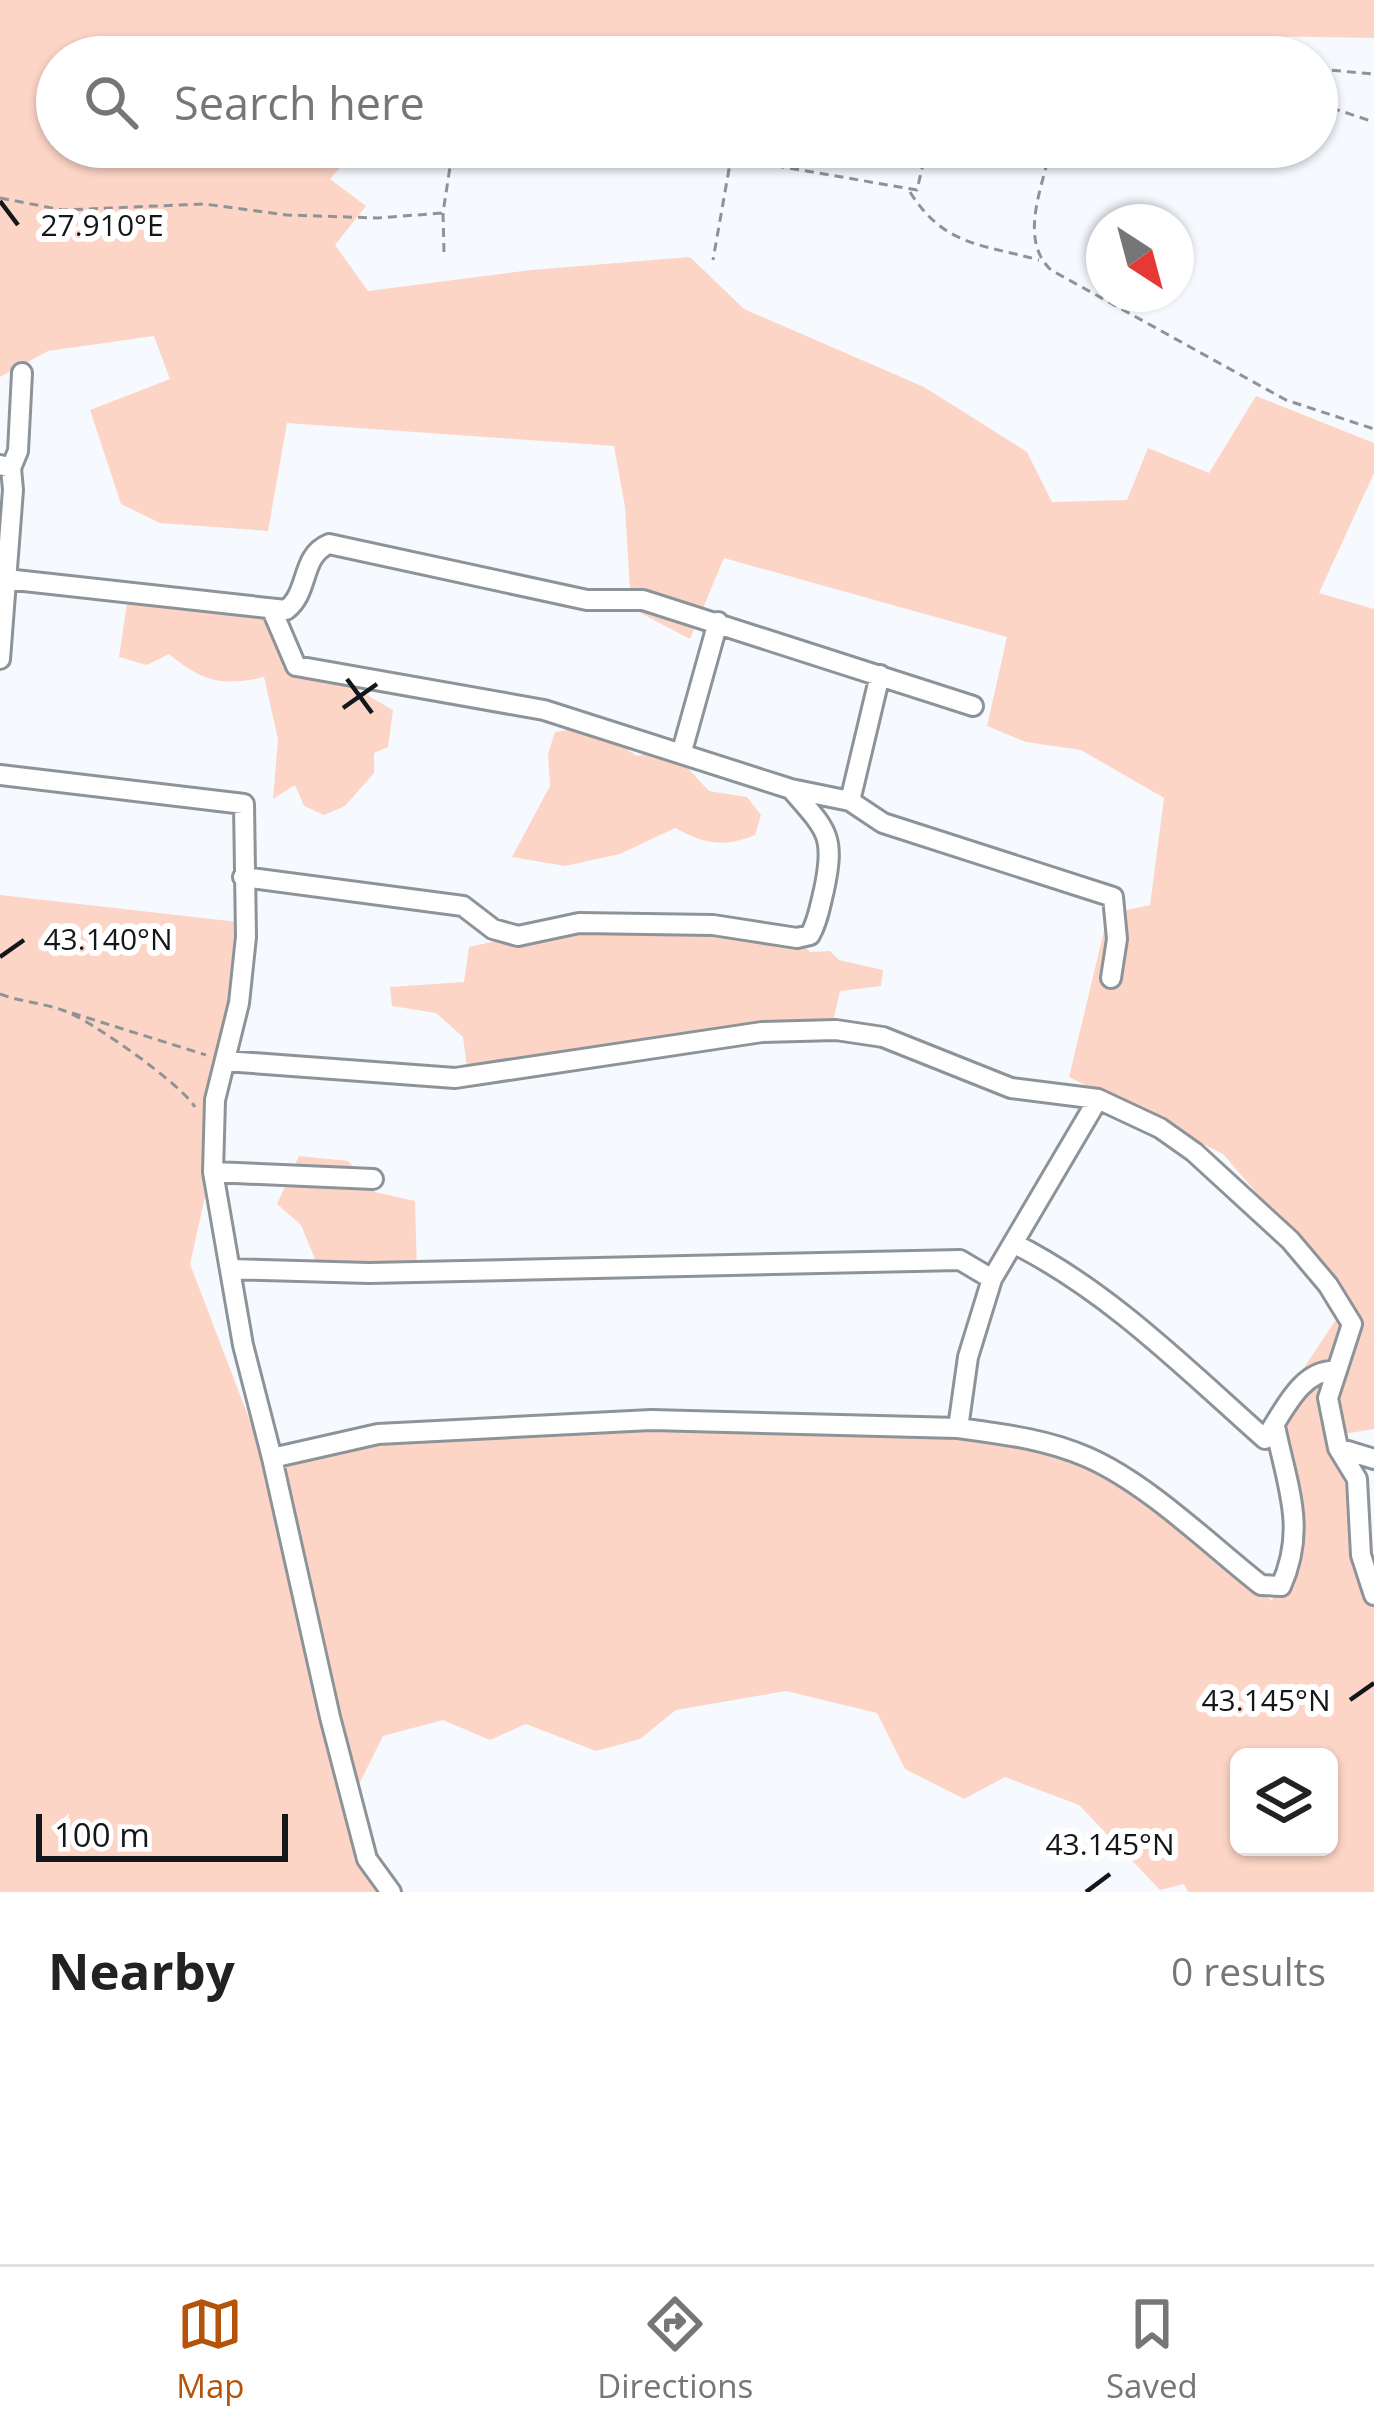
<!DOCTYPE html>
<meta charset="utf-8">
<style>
:root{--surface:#fff;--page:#f6f6f6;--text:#222;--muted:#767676;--line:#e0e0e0;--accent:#b45309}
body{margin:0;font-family:"Open Sans",sans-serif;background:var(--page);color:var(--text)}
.controls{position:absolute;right:36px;bottom:36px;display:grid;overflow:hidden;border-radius:18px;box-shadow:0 3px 9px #0004}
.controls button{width:108px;height:108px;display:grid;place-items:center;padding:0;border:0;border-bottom:3px solid var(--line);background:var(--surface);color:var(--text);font:60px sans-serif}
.compass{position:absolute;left:1086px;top:204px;width:108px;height:108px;border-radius:50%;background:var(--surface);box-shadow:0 3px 9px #0004;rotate:144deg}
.scale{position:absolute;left:36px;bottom:30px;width:252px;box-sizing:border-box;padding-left:12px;border:6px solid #141719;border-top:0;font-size:33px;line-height:42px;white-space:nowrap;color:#141719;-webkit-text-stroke:9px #fff;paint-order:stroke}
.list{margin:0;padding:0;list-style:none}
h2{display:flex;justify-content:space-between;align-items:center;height:156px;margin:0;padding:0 48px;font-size:51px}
h2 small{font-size:39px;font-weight:400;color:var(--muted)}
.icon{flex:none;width:66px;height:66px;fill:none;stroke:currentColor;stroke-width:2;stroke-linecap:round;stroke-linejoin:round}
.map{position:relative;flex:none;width:1374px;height:1892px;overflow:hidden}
.search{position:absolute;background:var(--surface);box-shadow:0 3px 9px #0004;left:36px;right:36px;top:36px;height:132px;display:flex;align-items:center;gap:30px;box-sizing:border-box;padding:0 42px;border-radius:66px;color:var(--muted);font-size:45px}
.sheet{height:372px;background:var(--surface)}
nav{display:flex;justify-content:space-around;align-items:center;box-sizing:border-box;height:168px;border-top:3px solid var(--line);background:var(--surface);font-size:33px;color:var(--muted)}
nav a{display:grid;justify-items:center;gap:6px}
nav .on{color:var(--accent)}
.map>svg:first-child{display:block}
.green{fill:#fdd5c7;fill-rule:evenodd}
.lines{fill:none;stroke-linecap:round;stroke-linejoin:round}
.minor-casing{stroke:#8d9499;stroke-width:24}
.path{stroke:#909396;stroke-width:3;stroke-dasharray:9 6;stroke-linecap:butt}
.minor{stroke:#fff;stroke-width:18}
.ticks{fill:none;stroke:#141719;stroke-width:4.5}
.ticks-label{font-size:30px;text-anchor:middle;fill:#141719;stroke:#fff;stroke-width:12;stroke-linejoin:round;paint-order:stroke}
</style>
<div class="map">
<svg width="1374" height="1892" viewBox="0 0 1374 1892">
<rect width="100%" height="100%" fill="#f6fafe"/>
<path class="green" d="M0 0H1374V38L1263 36 1233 55 1208 57H606L504 53 501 57H57V147H358L330 179 366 206 335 245 368 291 531 270 690 257 744 309 924 387 1027 452 1052 502 1127 500 1148 448 1209 473 1256 396 1374 443V473L1319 593 1374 609V1429L1344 1434 1374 1576V1892H1188L1184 1884 1160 1890 1079 1805 1005 1777 964 1799 905 1769 877 1713 786 1691 676 1710 640 1739 596 1751 526 1724 490 1740 443 1720 383 1736 350 1802 384 1892H0V895L257 924 240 1040 190 1264 255 1434 294 1453 378 1434 673 1426 931 1436 1053 1450 1129 1493 1272 1601 1295 1523 1272 1416 1349 1300 1223 1154 1069 1077 1108 914 1150 905 1164 798 1081 750 1026 742 987 726 1007 637 724 558 690 639 631 608 625 507 614 446 287 423 268 531 160 523 121 504 90 410 170 379 154 336 48 351 0 377ZM1239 1757H1329V1847H1239Z
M129 590 272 610 296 665 344 682 393 710 388 747 374 753V773L345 806 324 815 304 806 295 785 273 799 278 739 264 677C222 687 201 681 169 654L147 665 119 657Z
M592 726 637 756 669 748 709 791 747 797 761 815 755 835C724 848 704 844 675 828L620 854 565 866 512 857 550 786 548 754 555 732Z
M579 923 797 938 810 952 830 951 839 960 883 970 881 986 840 991 833 1022 468 1076 463 1037 436 1013 392 1006 390 987 464 982 469 947Z
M299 1156 348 1161 375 1192 415 1201 417 1272 319 1269 301 1225 277 1204Z"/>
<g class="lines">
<defs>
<path id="minor" d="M0 465 11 468 13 490 0 659
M11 468 18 451 22 373
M6 579 286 610C310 592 300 556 329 544L587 600H643L973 706
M272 610 296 666 544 710 791 789 850 801 883 823 1113 897 1117 939 1111 978
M682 751 718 622
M0 775 244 804 246 937 239 1003 215 1100 213 1172 243 1345 272 1458 330 1717 367 1859 391 1892
M850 801 880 675
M243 877 463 906 493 929 518 936 579 923 713 925 797 938 810 935C818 921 820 906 824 890 836 834 826 830 791 789
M225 1061 455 1078 762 1032 836 1030 883 1037 1011 1088 1098 1099 1160 1128 1194 1152 1290 1240 1328 1285 1352 1324 1328 1398 1338 1448 1357 1479 1361 1555 1374 1595
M213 1172 373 1179
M1013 1243C1109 1291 1186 1369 1265 1439 1283 1413 1301 1368 1337 1371
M230 1269 369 1273 960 1260 992 1279 1098 1099
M958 1428C1002 1434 1046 1439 1087 1457 1147 1483 1209 1544 1261 1585L1281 1586C1307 1528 1287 1486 1275 1426
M1338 1448 1374 1459
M272 1458 378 1434 651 1420 958 1428 968 1357 992 1279"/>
</defs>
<use href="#minor" class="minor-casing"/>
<path class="path" d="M1317 69 1374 74
M1317 103 1374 122
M683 147 731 158 713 260
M1051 147C1043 186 1018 239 1051 270L1286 400 1374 429
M731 158 917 190 927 147
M910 192C944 246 981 244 1039 260
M0 198 63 210 204 204 287 215 377 218 443 213
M444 252 443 213 453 147
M0 994C21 1002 44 1003 65 1011 92 1021 181 1084 195 1107
M72 1013 206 1055"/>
<use href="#minor" class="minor"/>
</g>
<path class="ticks" d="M0 201 18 225M347 679 372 713M343 708 377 684M0 957 24 940M1350 1700 1374 1683M1086 1892 1110 1874"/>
<g class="ticks-label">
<text x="102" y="236">27.910°E</text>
<text x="108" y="950">43.140°N</text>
<text x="1266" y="1711">43.145°N</text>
<text x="1110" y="1855">43.145°N</text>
</g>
</svg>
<div class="controls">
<button><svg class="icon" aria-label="layers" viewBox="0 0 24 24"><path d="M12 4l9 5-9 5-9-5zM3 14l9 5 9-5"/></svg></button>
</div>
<svg class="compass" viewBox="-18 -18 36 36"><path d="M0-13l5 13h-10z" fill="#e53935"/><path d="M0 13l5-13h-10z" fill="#767676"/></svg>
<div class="scale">100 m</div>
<div class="search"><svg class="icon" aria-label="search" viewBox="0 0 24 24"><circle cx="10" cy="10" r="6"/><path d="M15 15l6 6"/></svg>Search here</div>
</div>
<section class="sheet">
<h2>Nearby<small>0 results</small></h2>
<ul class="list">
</ul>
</section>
<nav>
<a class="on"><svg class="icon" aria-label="map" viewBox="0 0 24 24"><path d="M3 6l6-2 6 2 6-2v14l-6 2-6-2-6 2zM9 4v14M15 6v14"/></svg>Map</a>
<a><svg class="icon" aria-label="directions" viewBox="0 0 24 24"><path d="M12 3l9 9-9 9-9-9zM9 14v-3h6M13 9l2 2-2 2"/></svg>Directions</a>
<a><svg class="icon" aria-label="saved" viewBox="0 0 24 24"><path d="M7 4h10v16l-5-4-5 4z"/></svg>Saved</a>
</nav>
